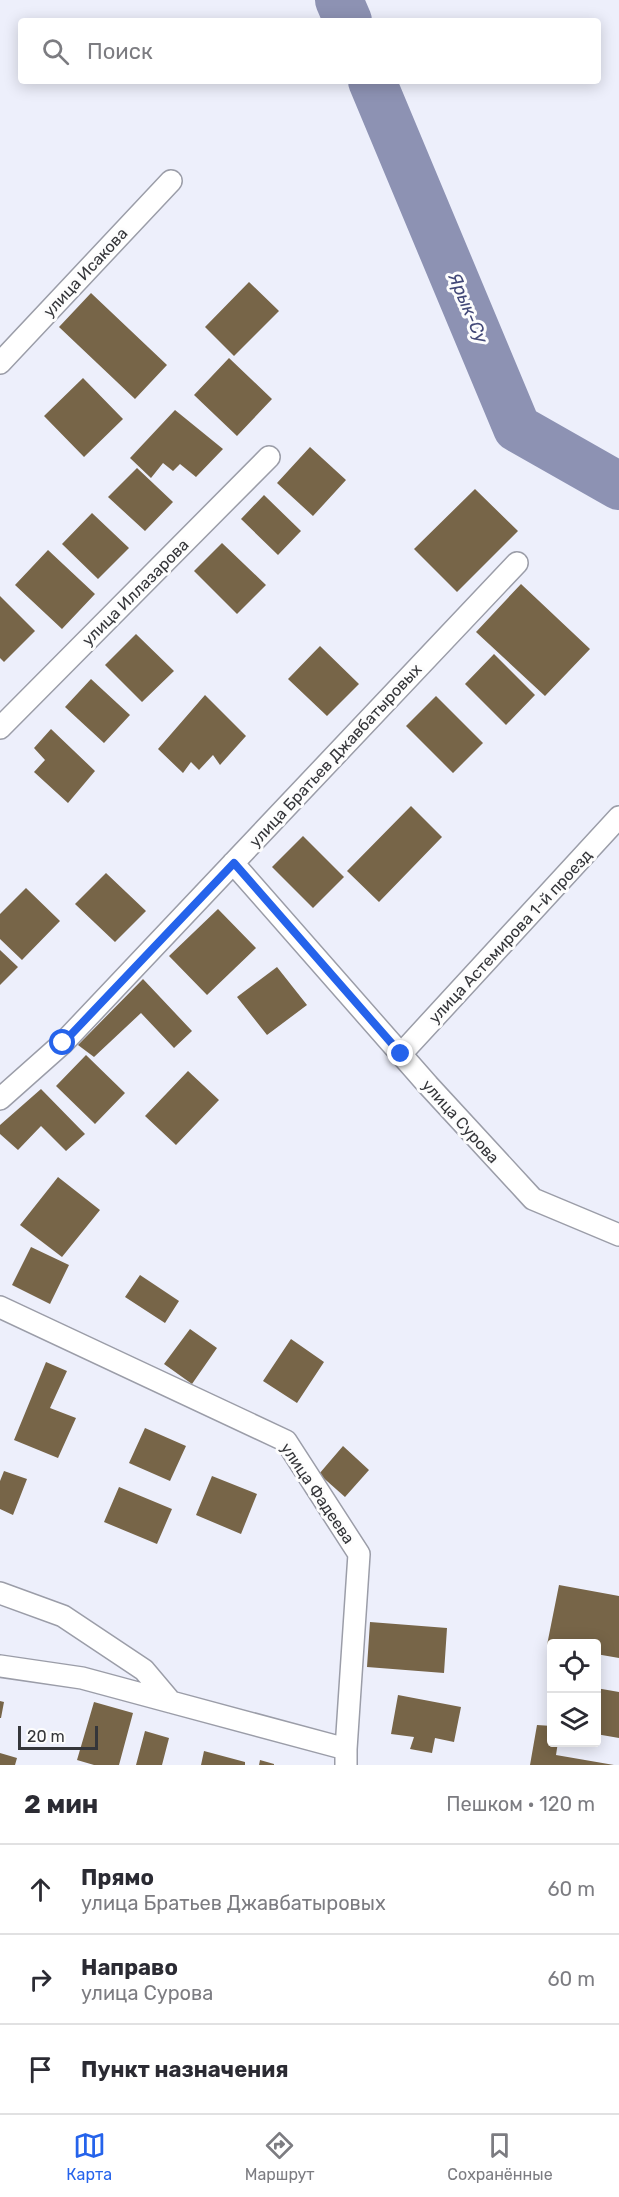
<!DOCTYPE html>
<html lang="ru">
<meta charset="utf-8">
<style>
:root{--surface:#fff;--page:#f7f7f7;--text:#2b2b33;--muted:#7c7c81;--line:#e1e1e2;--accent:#2563eb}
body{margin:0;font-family:Rubik,sans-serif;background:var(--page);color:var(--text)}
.controls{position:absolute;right:18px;bottom:18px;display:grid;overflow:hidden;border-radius:6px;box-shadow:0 3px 15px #0003}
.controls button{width:54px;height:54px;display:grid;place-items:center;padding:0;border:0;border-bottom:2px solid var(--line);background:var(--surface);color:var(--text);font:30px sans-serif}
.scale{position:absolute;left:18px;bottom:15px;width:80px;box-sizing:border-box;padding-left:6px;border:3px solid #35363a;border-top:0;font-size:16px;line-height:21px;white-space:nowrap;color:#35363a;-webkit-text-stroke:4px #fdfdfd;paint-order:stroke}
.stop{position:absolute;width:18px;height:18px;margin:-14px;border:4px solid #2563eb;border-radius:50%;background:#fff}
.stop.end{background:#2563eb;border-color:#fff;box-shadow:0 2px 6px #0008}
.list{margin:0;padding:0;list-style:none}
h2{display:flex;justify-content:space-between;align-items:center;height:78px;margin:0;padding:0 24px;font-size:26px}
h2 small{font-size:20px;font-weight:400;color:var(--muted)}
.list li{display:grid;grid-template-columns:39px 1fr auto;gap:18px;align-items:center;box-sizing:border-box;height:90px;padding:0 24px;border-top:2px solid var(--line)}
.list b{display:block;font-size:22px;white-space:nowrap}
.list p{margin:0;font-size:20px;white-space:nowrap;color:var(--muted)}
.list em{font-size:20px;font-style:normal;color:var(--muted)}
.icon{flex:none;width:33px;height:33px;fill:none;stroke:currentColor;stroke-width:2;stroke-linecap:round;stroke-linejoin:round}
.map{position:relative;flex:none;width:619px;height:1765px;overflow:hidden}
.search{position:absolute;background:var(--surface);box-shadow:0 3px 15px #0003;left:18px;right:18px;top:18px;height:66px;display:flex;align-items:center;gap:15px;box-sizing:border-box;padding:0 21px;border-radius:6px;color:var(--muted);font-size:22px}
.sheet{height:348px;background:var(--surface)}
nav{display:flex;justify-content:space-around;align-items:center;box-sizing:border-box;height:84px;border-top:2px solid var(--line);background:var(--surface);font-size:16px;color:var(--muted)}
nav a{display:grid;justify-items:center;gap:3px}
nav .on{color:var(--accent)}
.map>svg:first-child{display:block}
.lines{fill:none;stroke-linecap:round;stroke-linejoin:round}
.river{stroke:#8d92b3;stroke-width:48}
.building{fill:#776548}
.minor-casing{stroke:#9b9da8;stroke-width:24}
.minor{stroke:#fff;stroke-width:21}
.route{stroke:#2563eb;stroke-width:8}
.labels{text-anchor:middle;stroke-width:6;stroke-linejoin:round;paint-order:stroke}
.street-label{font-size:16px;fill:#35363a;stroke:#fdfdfd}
.water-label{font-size:18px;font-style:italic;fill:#434978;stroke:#fdfdfd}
</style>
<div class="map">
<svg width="619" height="1765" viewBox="0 0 619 1765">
<rect width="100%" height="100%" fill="#edeffb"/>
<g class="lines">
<path class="river" d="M339 0 348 21
M372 81 517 428 619 486"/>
</g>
<path class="building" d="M249 282 279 311 234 356 205 327Z
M91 293 167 365 135 399 59 327Z
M229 358 272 399 237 436 194 395Z
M83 378 123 419 84 457 44 416Z
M175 410 223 449 196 477 180 464 173 471 163 463 151 478 130 458Z
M310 447 346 480 313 516 277 483Z
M137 468 173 502 145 531 108 497Z
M475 489 518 531 457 592 414 549Z
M264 495 301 531 278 555 241 519Z
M92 513 129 548 98 579 62 544Z
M222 543 266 585 237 614 194 571Z
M48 550 95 594 62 629 15 585Z
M521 584 590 649 545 696 476 632Z
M0 596 35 631 4 662 0 658Z
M136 634 174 671 142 702 105 665Z
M320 646 359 684 327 716 288 679Z
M494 654 535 695 506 725 465 684Z
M91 679 130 715 104 743 65 707Z
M205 695 246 736 220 765 213 755 199 770 191 762 183 773 158 749Z
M436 696 483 743 453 773 406 726Z
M51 729 95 771 68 803 34 772 45 760 34 748Z
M411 806 442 837 379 902 347 871Z
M303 836 344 877 313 908 272 867Z
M106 873 146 911 115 942 75 904Z
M26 888 60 921 22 960 0 939V914Z
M218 909 256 948 207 995 169 956Z
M0 950 18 967 0 985Z
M277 967 307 1005 267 1035 237 997Z
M143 979 192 1031 174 1048 141 1013 94 1057 78 1045Z
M86 1055 125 1093 95 1124 56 1086Z
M188 1071 219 1100 176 1145 145 1116Z
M41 1089 85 1134 66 1151 41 1126 18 1150 0 1134V1125Z
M58 1177 100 1210 62 1257 20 1225Z
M31 1247 69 1265 50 1304 12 1285Z
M140 1275 179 1301 165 1323 125 1297Z
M190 1329 217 1348 192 1384 164 1364Z
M291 1339 324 1362 297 1403 263 1381Z
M46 1362 67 1371 50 1408 76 1418 58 1458 14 1440Z
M145 1428 186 1446 170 1481 129 1463Z
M343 1446 369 1470 345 1497 319 1474Z
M4 1471 27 1479 13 1515 0 1509V1481Z
M212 1476 257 1494 241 1534 196 1515Z
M119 1487 172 1509 157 1544 104 1522Z
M559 1585 619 1596V1658L596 1654V1644L547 1645Z
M370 1622 447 1628 444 1673 367 1667Z
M596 1688 619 1692V1738L596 1734Z
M398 1695 461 1707 454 1742 435 1738 432 1753 410 1749 414 1737 391 1734Z
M0 1701 4 1702 1 1718H0Z
M94 1702 133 1713 119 1765H94L77 1760Z
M537 1725 552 1726V1742H558L556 1755 614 1765H530Z
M145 1731 169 1738 162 1765H136Z
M204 1751 245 1762V1765H201Z
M0 1753 17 1758 15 1765H0Z
M260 1760 274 1764V1765H259Z"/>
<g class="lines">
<defs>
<path id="minor" d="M0 363 171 181
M0 728 269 457
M233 863 428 1085 533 1199 619 1235
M401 1054 619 817
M0 1099 63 1043 517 563
M0 1307 286 1441 359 1554 346 1749
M0 1593 63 1616 144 1670 171 1702 346 1749V1765
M0 1666 82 1678 171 1702"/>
</defs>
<use href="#minor" class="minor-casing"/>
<use href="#minor" class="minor"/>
</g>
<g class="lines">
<path class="route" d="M63 1043 234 863 401 1054"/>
</g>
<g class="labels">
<g class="street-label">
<text transform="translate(85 272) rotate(-47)" y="6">улица Исакова</text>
<text transform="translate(135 592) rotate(-45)" y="6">улица Иллазарова</text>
<text transform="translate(335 755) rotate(-47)" y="6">улица Братьев Джавбатыровых</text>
<text transform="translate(510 936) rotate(-47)" y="6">улица Астемирова 1-й проезд</text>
<text transform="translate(461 1121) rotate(48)" y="6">улица Сурова</text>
<text transform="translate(318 1493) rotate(56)" y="6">улица Фадеева</text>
</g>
<g class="water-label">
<text transform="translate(468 308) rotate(67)" y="6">Ярык-Су</text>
</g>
</g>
</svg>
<div class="controls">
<button><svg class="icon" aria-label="locate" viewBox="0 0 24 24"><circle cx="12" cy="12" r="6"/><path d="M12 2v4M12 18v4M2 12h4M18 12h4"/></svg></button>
<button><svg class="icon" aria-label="layers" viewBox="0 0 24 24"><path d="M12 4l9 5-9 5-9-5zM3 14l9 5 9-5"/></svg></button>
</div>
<div class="scale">20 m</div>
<div class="stop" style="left:63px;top:1043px"></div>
<div class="stop end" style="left:401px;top:1054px"></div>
<div class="search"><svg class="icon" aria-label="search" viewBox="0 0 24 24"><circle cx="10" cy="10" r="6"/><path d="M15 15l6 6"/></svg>Поиск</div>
</div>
<section class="sheet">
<h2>2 мин<small>Пешком · 120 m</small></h2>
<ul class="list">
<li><svg class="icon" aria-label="ahead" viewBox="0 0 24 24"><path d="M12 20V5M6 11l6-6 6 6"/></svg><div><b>Прямо</b><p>улица Братьев Джавбатыровых</p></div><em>60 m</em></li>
<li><svg class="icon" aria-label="right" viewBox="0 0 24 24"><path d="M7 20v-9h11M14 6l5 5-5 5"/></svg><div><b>Направо</b><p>улица Сурова</p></div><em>60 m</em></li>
<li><svg class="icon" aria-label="arrive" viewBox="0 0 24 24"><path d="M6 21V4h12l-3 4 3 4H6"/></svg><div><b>Пункт назначения</b></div></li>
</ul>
</section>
<nav>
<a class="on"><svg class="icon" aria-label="map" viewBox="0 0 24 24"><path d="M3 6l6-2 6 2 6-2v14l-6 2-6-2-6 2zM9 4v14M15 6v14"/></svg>Карта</a>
<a><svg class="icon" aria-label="directions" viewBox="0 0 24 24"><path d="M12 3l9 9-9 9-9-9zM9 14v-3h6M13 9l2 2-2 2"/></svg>Маршрут</a>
<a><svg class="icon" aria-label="saved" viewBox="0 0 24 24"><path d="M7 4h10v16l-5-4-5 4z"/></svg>Сохранённые</a>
</nav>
